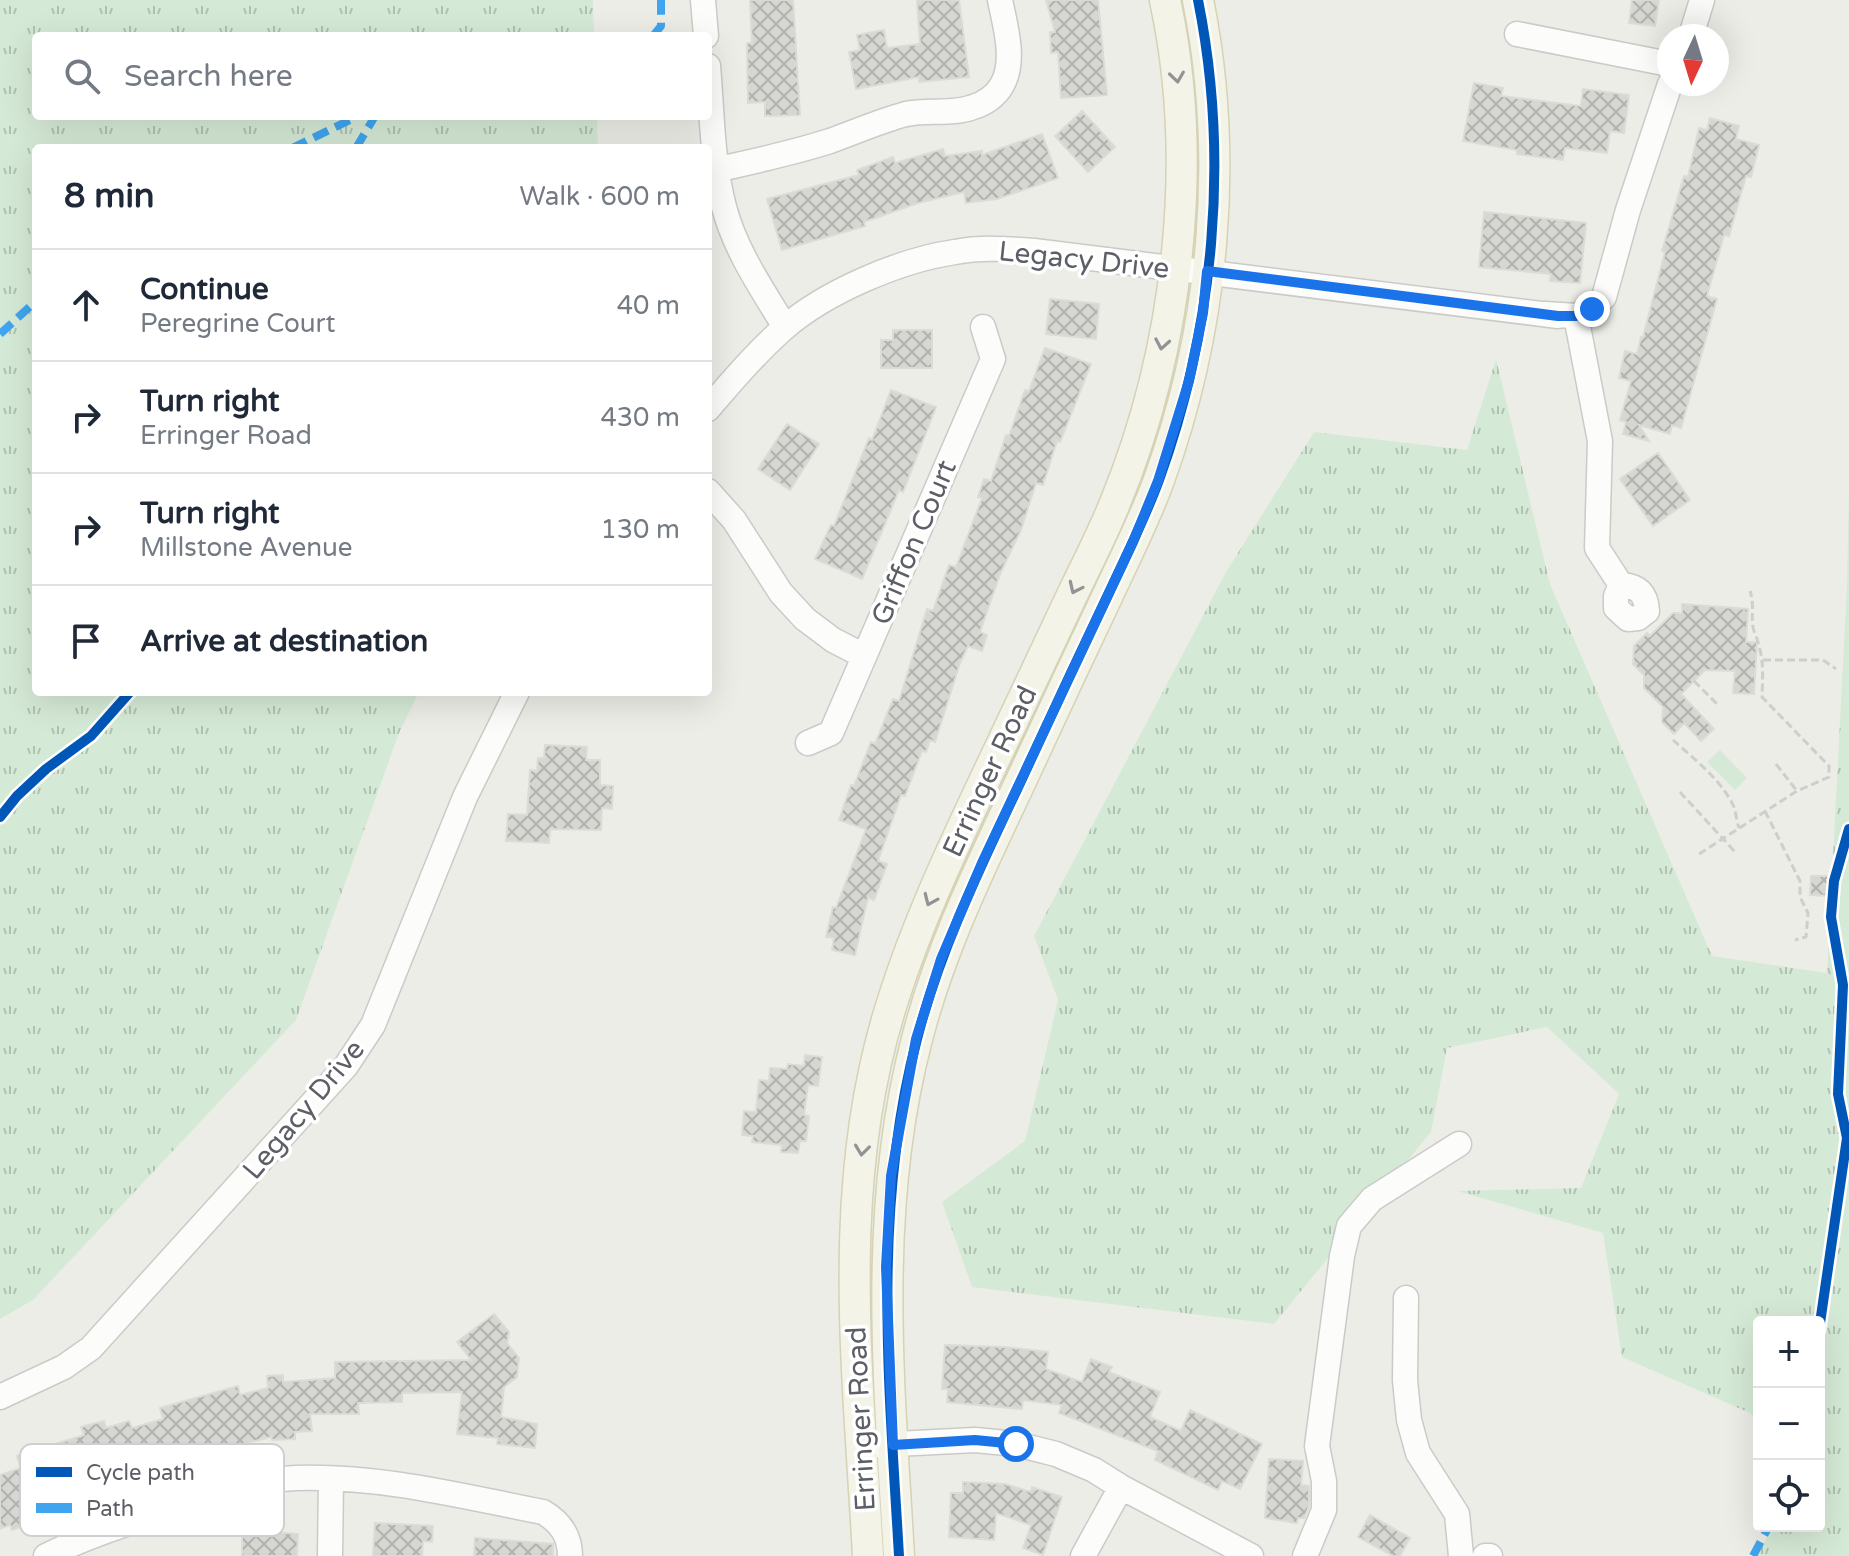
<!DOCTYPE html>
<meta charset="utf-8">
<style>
:root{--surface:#fff;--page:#f6f6f7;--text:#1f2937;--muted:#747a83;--line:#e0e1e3}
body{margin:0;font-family:"Varela Round",sans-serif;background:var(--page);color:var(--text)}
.controls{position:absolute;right:24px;bottom:24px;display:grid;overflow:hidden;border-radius:8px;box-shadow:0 8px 32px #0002}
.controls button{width:72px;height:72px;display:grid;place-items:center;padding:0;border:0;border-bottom:2px solid var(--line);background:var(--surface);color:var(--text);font:40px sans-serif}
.compass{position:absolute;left:1657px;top:24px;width:72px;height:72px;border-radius:50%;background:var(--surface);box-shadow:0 8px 32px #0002;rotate:184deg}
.stop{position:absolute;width:24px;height:24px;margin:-18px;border:6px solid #1a73e8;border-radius:50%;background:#fff}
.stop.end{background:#1a73e8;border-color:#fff;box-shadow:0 2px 8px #0008}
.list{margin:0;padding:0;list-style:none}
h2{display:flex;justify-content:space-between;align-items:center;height:104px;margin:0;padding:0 32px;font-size:34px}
h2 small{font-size:26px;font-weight:400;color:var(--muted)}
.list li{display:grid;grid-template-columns:52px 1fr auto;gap:24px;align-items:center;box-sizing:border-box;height:112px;padding:0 32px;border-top:2px solid var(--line)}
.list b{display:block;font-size:30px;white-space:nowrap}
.list p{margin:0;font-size:26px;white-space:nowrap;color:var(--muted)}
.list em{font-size:26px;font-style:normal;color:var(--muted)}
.icon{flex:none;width:44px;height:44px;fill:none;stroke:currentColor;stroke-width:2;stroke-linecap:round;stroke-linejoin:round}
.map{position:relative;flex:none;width:1849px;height:1556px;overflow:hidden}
.search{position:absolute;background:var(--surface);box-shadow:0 8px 32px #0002;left:32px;top:32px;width:680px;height:88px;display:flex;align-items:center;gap:20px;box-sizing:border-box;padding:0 28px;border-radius:8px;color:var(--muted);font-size:30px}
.panel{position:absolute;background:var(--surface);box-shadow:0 8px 32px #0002;left:32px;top:144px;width:680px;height:552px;border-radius:8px}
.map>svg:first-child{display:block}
.grass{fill:url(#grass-tufts)}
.pitch{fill:#d5ead6}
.building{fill:url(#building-cross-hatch);stroke:#dcdcd6;stroke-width:2}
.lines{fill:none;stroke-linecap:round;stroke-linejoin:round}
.minor-casing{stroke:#cacbc9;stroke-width:27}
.major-casing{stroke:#d5d2b5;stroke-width:33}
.path{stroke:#cbcfce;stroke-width:3;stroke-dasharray:8 4;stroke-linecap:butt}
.minor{stroke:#fcfcfb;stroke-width:24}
.major{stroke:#f3f3e8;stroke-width:30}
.quiet{stroke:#40a5ee;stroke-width:8;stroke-dasharray:16 8;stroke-linecap:butt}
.cycleway-casing{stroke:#fff;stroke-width:15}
.cycleway{stroke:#0057b8;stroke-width:10}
.oneway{stroke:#929394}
.route{stroke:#1a73e8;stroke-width:10}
.labels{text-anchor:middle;stroke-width:7;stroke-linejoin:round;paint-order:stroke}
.street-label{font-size:28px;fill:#5d5f66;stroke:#fff}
.key{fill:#fff;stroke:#cecfd1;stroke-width:2}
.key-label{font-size:22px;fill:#5d5f66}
</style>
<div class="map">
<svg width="1849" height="1556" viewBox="0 0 1849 1556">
<defs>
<pattern id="grass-tufts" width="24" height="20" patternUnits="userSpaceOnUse" patternTransform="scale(2)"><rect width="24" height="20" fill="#d5ead6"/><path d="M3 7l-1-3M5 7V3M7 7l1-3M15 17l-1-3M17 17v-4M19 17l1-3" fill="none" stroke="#b0c1b1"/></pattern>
<pattern id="building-cross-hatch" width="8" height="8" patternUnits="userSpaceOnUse" patternTransform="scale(2)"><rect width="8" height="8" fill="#d6d6d2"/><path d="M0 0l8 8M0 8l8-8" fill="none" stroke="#b1b1ae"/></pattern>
</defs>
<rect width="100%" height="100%" fill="#edede7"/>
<path class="grass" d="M0 0H593L594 36H36V116H597L598 148H36V692H419L399 733 296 1020 33 1300 0 1319Z
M1496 359 1550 584 1712 956 1827 973 1847 585 1849 490V1556H1757L1773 1526H1819V1322H1759V1425L1750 1413 1622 1357 1603 1233 1457 1191 1581 1188 1619 1094 1547 1027 1447 1048 1431 1132 1274 1324 972 1287 942 1202 1025 1141 1058 1000 1034 936 1226 572 1314 432 1467 450Z"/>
<path class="pitch" d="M1720 750 1747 778 1735 790 1707 762Z"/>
<path class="building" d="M750 0H793L800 115 765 116V102L748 103 747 43H752Z
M917 0H959L969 77 919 82V77L856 89 849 52 860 50 857 35 884 30 887 48 920 44Z
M1046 0H1098L1107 95 1061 98 1058 52 1051 53 1050 32H1055Z
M1632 0H1659L1655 26 1629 23Z
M1474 83 1503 88 1501 96 1581 106 1583 89 1629 95 1624 133 1610 131 1607 153 1565 148 1563 160 1517 154V150L1463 141Z
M1082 111 1115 147 1088 172 1055 136Z
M1710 118 1739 126 1736 139 1759 145 1751 177 1746 176 1729 236 1724 235 1707 296 1717 299 1681 428 1672 425 1670 434 1639 425 1649 441 1623 434 1626 422 1620 420 1631 381 1619 378 1625 351 1637 354 1641 337H1643L1665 252 1662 251 1684 176 1688 177 1699 128 1707 130Z
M1042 134 1058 178 997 199 966 203 964 192 918 203 864 222 865 226 782 250 767 199 859 175 857 170 893 157 895 163 943 149 945 156 982 151V155Z
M1484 212 1586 223 1580 283 1550 281 1551 274 1479 267Z
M1050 299 1099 304 1096 339 1046 334Z
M893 330H932V368H881V340H893Z
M1045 348 1091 364 1060 442 1057 441 1043 485 1036 483 1021 530 1000 574 980 632 987 635 982 651 968 646 960 663 935 742 930 740 926 752 922 751 905 796 901 795 878 861 887 864 874 900 868 897 855 955 832 950 834 938 826 937 833 907 836 908 866 829 839 820 851 785 854 786 871 742 875 744 893 699 899 701 927 609 933 611 949 565 956 567 982 498 978 497 984 479 991 481 1006 435 1009 436 1025 390 1029 391Z
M891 390 936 407 903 492 899 490 862 579 815 559 831 525 834 526 869 438 872 440Z
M787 424 819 444 790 490 758 469Z
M1658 453 1690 500 1653 526 1620 479Z
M1682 604 1748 609 1746 642H1757L1754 694 1733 693 1735 671 1705 670 1681 694 1714 729 1701 741 1684 723 1674 734 1662 722 1663 707 1644 688V675L1633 664 1634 646 1647 633 1650 636 1673 613H1682Z
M545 745 587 747 586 760H600V785L613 786 612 809 602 808 601 830 550 829 549 843 506 841 508 814 527 815 530 770 537 771 538 758H544Z
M1811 876H1830L1829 896 1810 895Z
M805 1055 822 1057 818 1086 808 1085 804 1115 809 1116 806 1141H800L798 1153 781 1152 782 1145 752 1142 753 1136 742 1135 744 1111 756 1112 759 1080 769 1081 770 1068 787 1069 788 1064 804 1066Z
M494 1314 509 1332 507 1343 519 1358 517 1377 504 1387 501 1417 537 1424 535 1448 497 1444 498 1438 457 1434 462 1392 402 1393V1402L358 1403 359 1414H310L312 1431 295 1432V1439L272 1440 271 1437 200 1455 201 1461 131 1484 60 1502 62 1508 30 1519 31 1523 12 1530 10 1525 0 1529V1475L21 1468 17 1456 84 1435 81 1427 104 1421 106 1428 129 1421 132 1428 163 1419 160 1408 238 1386 240 1395 268 1388 267 1376 283 1375V1382L335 1378V1362L471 1360 457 1342Z
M945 1345 1004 1347 1048 1352 1046 1369 1082 1382 1091 1359 1112 1367 1109 1372 1160 1392 1150 1417 1181 1431 1190 1410 1262 1444 1240 1489 1222 1481 1218 1490 1155 1460 1158 1451 1059 1413 1062 1405 1023 1400 1022 1409 947 1402 948 1389H942Z
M1269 1459 1303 1461 1301 1485 1309 1486V1507L1304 1518H1298L1297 1523 1265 1518Z
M963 1482 1005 1484 1031 1492 1032 1487 1062 1497 1043 1555 1023 1548 1031 1525 996 1513 994 1540 949 1537 951 1493H963Z
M1370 1515 1410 1538 1400 1556H1393L1358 1537Z
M375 1523 433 1526 432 1542 423 1541 422 1556H373Z
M242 1530 298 1534 297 1556H242Z
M475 1538 553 1544V1556H474Z"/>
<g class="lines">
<defs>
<path id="minor" d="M703 0 706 36
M1517 34 1669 64
M1691 36 1702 0
M708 66C712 113 712 161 724 207 735 250 762 289 785 327
M716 170C754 161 793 153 830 141 855 132 880 121 906 114 927 109 953 115 973 107 984 104 996 96 1002 85 1016 61 1005 25 1000 0
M1545 314 1576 316 1592 309 1604 297 1628 210 1670 84
M1576 316 1600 441 1597 548 1621 585 1616 596V608L1628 619 1638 618 1647 611C1646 594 1639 586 1621 585
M708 409C732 381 756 353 783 329 825 292 900 260 955 252 981 247 1008 249 1034 251L1558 316
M708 491 734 520 781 593 805 619 833 640 864 656
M808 743 831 733 993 359 983 327
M1406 1298 1405 1380 1409 1420 1418 1453 1457 1514 1461 1556
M0 1397 64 1367 91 1348 346 1066 373 1025 465 797 517 692
M876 1445 975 1440 1016 1444 1056 1454 1094 1470 1121 1487 1251 1556
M46 1556C85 1537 125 1524 166 1511 208 1496 250 1480 295 1478 379 1475 461 1496 543 1512 560 1522 570 1535 570 1556
M330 1556 331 1480
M1083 1556 1121 1487
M1305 1556 1324 1510V1481L1317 1446 1342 1256 1349 1226 1372 1199 1459 1144
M1485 1556H1490"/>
<path id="major" d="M868 1556C858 1368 834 1182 893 1000 916 927 948 858 980 790 1012 723 1043 657 1074 591 1088 562 1103 533 1115 503 1178 350 1200 162 1165 0
M899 1556C889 1383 872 1209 917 1039 940 949 981 866 1020 783 1048 722 1077 660 1106 599 1124 560 1144 521 1159 480 1214 328 1230 159 1198 0"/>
</defs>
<use href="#minor" class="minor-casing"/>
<use href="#major" class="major-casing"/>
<path class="path" d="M1763 660H1823L1836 669
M1694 681 1717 704
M1673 740C1693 758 1719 778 1732 803 1736 809 1736 820 1739 828
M1776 764 1797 791
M1680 792 1736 853
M1765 811 1800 881V897L1808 913 1806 937 1795 940
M1699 854 1797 791 1829 777V766L1762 697C1763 669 1764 656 1754 631 1750 619 1755 604 1750 591"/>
<use href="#minor" class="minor"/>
<use href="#major" class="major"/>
<path class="quiet" d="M653 36 661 26V0
M292 148 358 116
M356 148 375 116
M0 334 36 301
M1753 1556 1769 1526"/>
<defs>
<path id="cycleway" d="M0 817 17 796 46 769 91 736 130 692
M1819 1330 1847 1138 1838 1094 1843 985 1831 917 1834 881 1849 829
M899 1556C889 1383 872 1209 917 1039 940 949 981 866 1020 783 1048 722 1077 660 1106 599 1124 560 1144 521 1159 480 1214 328 1230 159 1198 0"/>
</defs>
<use href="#cycleway" class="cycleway-casing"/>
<use href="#cycleway" class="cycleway"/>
</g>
<defs><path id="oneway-chevron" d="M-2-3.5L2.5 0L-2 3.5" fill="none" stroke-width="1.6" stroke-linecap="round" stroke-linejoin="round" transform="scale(2)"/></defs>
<g class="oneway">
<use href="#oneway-chevron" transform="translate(1177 77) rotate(82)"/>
<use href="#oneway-chevron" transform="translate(1162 344) rotate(100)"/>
<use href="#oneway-chevron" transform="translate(1075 588) rotate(115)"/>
<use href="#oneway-chevron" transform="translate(930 900) rotate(114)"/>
<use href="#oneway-chevron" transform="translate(862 1150) rotate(97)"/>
</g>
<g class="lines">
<path class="route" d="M1016 1444 975 1440 893 1445 886 1267 891 1176 916 1039 941 959 982 863 1133 542 1158 481 1189 381 1203 313 1207 271 1558 316H1576L1592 309"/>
</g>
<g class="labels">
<g class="street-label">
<text transform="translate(1084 259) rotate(6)" y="10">Legacy Drive</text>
<text transform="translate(913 542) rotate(-67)" y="10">Griffon Court</text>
<text transform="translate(989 771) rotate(-65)" y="10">Erringer Road</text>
<text transform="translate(303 1109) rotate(-50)" y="10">Legacy Drive</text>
<text transform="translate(860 1419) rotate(-93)" y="10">Erringer Road</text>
</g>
</g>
<rect x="20" y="1444" width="264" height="92" rx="12" class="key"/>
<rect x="36" y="1467" width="36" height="10" fill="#0057b8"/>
<rect x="36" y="1503" width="36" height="10" fill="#40a5ee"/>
<g class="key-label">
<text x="86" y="1480">Cycle path</text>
<text x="86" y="1516">Path</text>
</g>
</svg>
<div class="controls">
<button>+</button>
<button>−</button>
<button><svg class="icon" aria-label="locate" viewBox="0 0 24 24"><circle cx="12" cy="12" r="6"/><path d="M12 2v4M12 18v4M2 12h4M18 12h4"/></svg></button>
</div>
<svg class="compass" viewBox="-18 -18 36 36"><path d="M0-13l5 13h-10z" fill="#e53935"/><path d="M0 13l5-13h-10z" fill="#747a83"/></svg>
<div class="stop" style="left:1016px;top:1444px"></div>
<div class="stop end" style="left:1592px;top:309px"></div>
<div class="search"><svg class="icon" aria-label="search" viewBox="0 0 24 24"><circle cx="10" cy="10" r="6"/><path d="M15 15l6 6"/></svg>Search here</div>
<section class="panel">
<h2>8 min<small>Walk · 600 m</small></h2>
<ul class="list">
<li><svg class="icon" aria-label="ahead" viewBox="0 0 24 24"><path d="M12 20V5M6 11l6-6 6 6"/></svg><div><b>Continue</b><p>Peregrine Court</p></div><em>40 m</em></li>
<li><svg class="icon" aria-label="right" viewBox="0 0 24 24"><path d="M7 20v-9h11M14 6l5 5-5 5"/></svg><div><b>Turn right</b><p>Erringer Road</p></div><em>430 m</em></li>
<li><svg class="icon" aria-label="right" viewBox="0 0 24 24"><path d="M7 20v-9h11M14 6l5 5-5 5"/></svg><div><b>Turn right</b><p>Millstone Avenue</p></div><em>130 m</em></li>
<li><svg class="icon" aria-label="arrive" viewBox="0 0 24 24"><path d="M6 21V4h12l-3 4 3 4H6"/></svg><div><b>Arrive at destination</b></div></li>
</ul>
</section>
</div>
